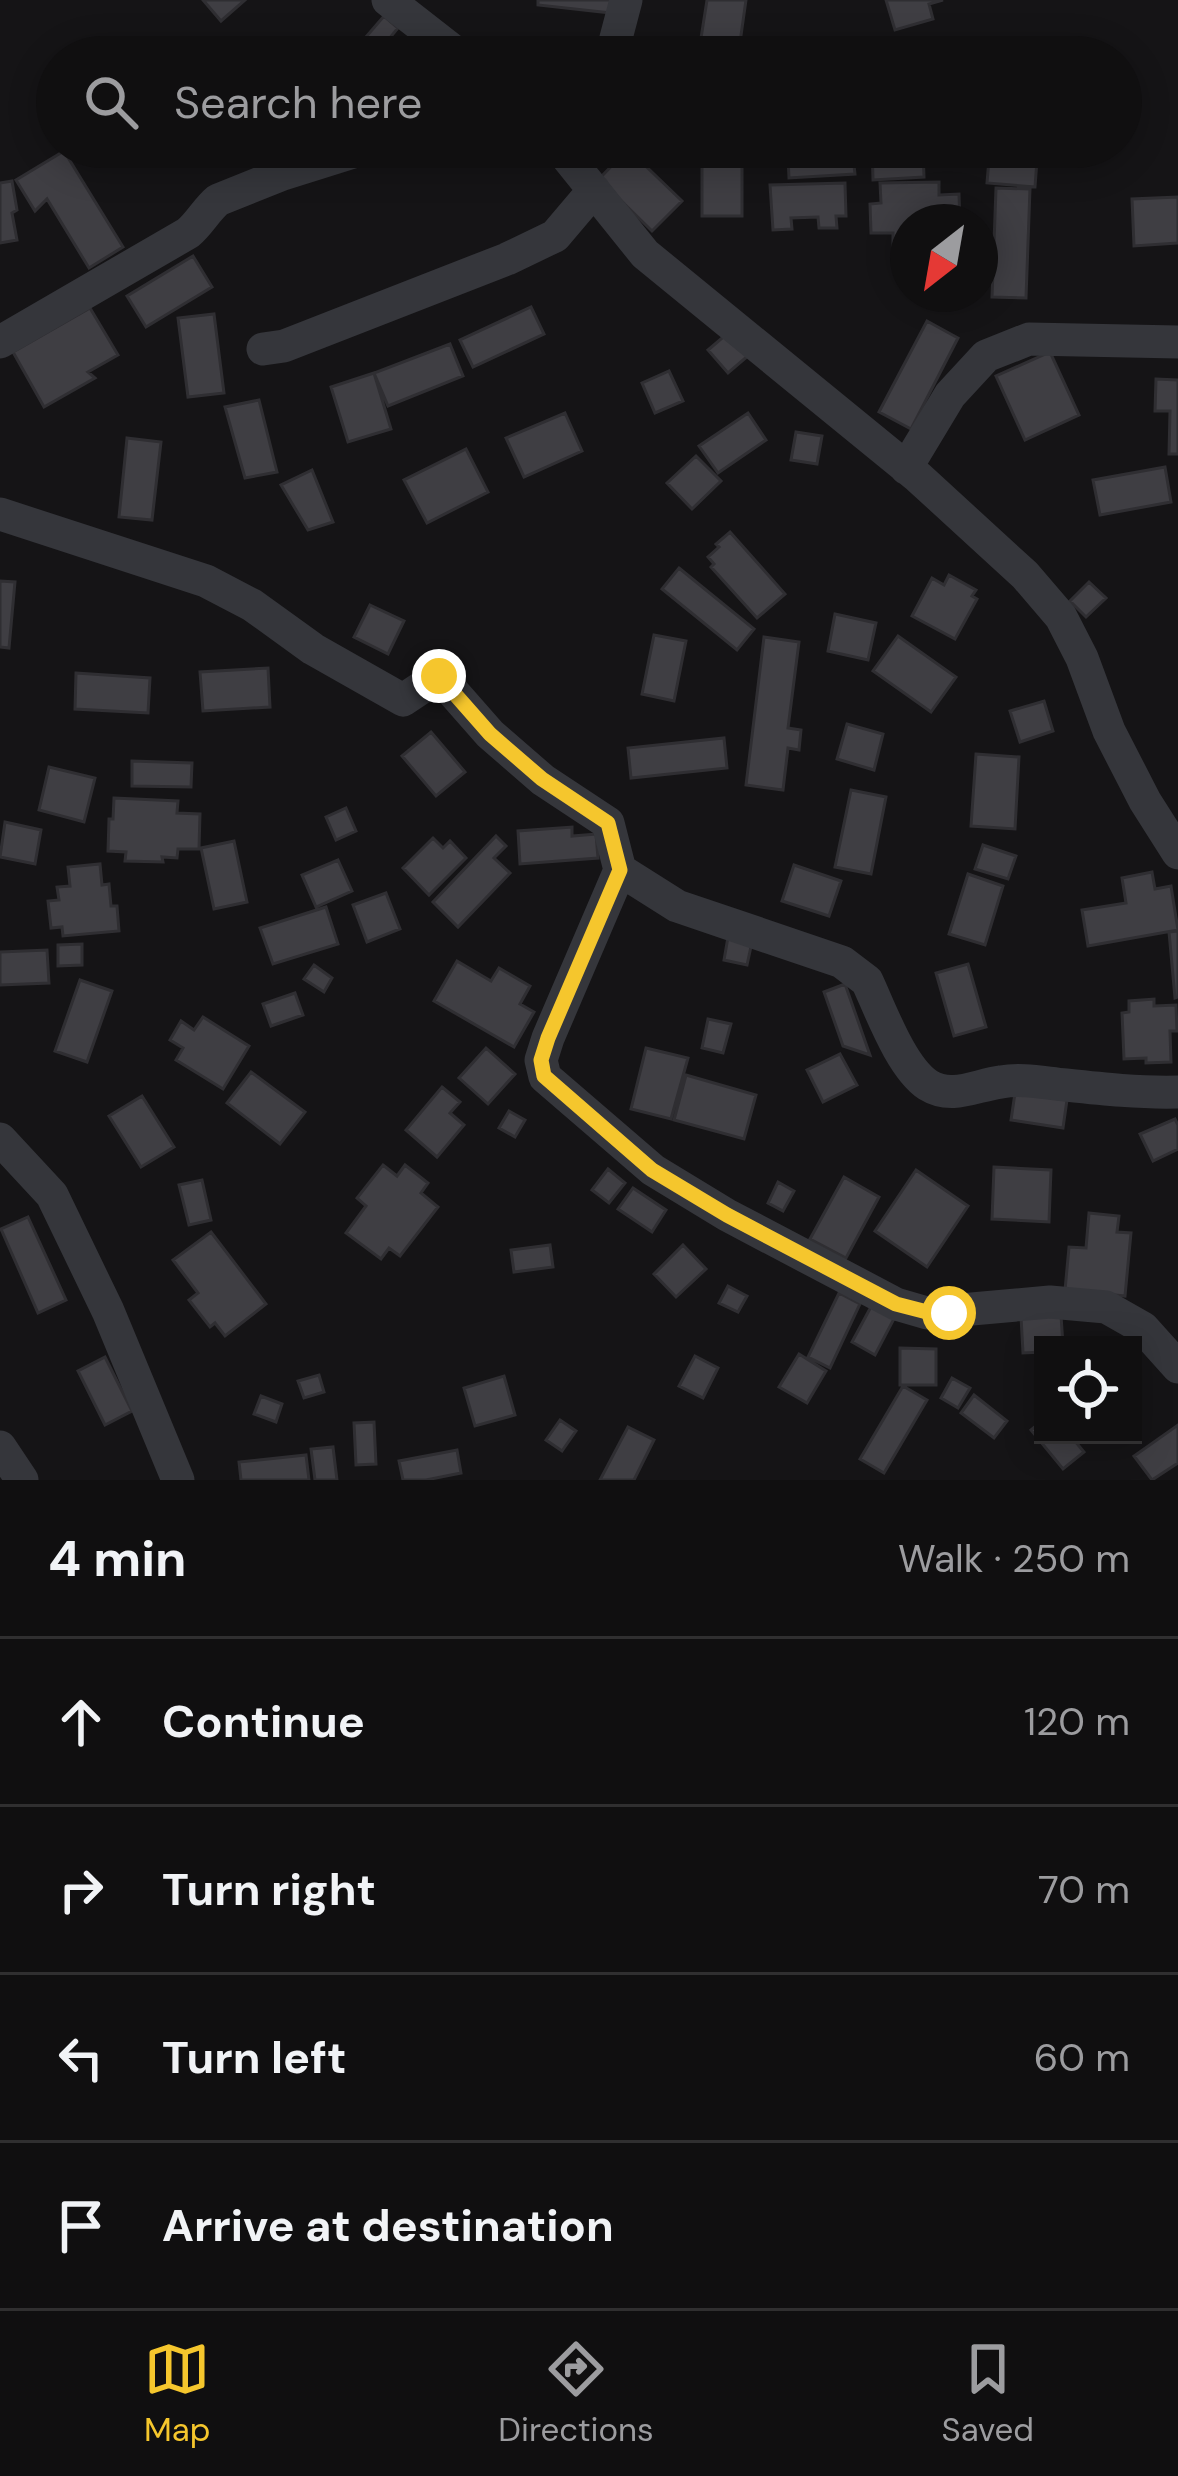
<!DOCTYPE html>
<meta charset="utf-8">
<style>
:root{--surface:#100f10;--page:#1e1d1e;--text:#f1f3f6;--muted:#9c9c9f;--line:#302f30;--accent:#f5c62d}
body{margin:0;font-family:"DM Sans",sans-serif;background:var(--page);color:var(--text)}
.controls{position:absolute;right:36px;bottom:36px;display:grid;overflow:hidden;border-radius:0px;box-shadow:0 6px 30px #0003}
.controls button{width:108px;height:108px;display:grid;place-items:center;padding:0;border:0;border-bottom:3px solid var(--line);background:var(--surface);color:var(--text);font:60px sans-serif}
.compass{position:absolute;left:890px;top:204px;width:108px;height:108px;border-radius:50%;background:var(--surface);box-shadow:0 6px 30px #0003;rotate:211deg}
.stop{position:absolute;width:36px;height:36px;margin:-27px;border:9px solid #f5c62d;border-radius:50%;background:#fff}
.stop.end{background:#f5c62d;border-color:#fff;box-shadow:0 3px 12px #0008}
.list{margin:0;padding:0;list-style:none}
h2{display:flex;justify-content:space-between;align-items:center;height:156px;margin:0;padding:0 48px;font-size:51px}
h2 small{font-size:39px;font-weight:400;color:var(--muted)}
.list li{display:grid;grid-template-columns:78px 1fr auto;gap:36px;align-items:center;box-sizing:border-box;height:168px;padding:0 48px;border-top:3px solid var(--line)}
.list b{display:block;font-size:45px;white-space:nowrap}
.list em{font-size:39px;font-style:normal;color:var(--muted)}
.icon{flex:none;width:66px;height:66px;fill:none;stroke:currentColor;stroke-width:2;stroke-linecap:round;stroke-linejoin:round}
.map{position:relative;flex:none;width:1178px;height:1480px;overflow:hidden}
.search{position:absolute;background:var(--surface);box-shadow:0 6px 30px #0003;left:36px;right:36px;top:36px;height:132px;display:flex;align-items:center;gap:30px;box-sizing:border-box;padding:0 42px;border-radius:66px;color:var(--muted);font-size:45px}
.sheet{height:828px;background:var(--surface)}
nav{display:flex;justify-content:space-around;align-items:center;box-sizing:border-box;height:168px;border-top:3px solid var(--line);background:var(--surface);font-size:33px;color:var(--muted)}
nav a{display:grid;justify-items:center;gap:6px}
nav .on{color:var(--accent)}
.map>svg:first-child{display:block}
.building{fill:#3f3e43;stroke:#2f2e32;stroke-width:3}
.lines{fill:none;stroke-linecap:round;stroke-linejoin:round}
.minor{stroke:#35363b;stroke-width:33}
.route{stroke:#f5c62d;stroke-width:15}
</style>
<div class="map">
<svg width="1178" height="1480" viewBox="0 0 1178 1480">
<rect width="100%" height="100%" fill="#151416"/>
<path class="building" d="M203 0H245L221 21Z
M538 0H612L611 13 538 5Z
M707 0H746L738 57H698Z
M886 0H943L929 4 933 19 895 30Z
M384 16 398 28 380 50 365 38Z
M702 147H742V216H702Z
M800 147H844V155H853L855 174 789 178 788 158 801 157Z
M872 147H923L924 177 873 180Z
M990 147H1038L1035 187 987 183Z
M628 149 682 201 652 231 599 179Z
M64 151 123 247 89 268 47 199 35 211 16 180Z
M12 181 17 210 12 213 17 240 0 243V183Z
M939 182V195L959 194 960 222H908V249L893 250V233H871L870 204 881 203 880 183Z
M845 183 846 216H836L837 228H819L818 217 791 218 792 229 773 230 770 185Z
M996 188 1030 189 1026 298 992 297Z
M1178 197V243L1134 246 1132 199Z
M193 256 212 287 146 327 127 296Z
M531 307 544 334 473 367 460 340Z
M90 308 118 355 88 372 95 378 44 407 13 352Z
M214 314 224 393 188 397 178 318Z
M927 321 958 338 911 429 879 412Z
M729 332 749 355 728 373 708 350Z
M450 344 463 376 388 406 374 373Z
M1050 352 1079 415 1025 440 996 376Z
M669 371 683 401 655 413 642 383Z
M374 373 391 429 348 442 331 387Z
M1156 379 1178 380V454H1169L1170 411H1155Z
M259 400 277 472 245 478 225 407Z
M565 413 582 451 524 477 506 438Z
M748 413 766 440 718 473 699 446Z
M796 432 822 436 817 464 791 460Z
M127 438 161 442 152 520 119 517Z
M466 449 488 492 427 523 404 480Z
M696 456 721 481 692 509 667 483Z
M1165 467 1171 502 1100 515 1093 480Z
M312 470 333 522 308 530 281 485Z
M730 532 785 594 757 618 711 567 714 564 708 557 719 547 716 544Z
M679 568 754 629 737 650 662 589Z
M949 575 976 590 972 596 977 599 955 639 912 616 932 578 944 585Z
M0 581 15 582 9 648 0 647Z
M1089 582 1106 598 1086 617 1070 601Z
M370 605 404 621 388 654 354 637Z
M835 614 876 623 868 660 828 651Z
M654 635 686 641 674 701 642 694Z
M898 636 956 677 931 712 873 671Z
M764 637 799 642 788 728 801 730 799 750 788 748 783 790 746 785Z
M268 668 270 707 203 711 200 672Z
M76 673 150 678 148 713 75 709Z
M1044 701 1053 731 1020 742 1010 711Z
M847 724 883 734 874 770 837 759Z
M431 732 465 772 436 796 402 756Z
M724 738 727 768 631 778 628 748Z
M976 754 1019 757 1015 829 971 826Z
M132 761 192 763 191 787 132 786Z
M49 767 95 778 84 822 39 810Z
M851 790 886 797 871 874 835 867Z
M114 798 178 801 177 813 200 814 199 849H178L177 858 162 857 163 862 125 861 126 852 108 851 109 819H113Z
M346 808 356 831 336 840 326 817Z
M5 822 41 830 35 864 0 857Z
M572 827V836L596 834 598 858 520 864 518 831Z
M496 836 506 846 494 858 510 873 458 927 433 902Z
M433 838 443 848 450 841 466 858 429 895 403 868Z
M234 841 247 902 214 909 201 848Z
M983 845 1016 856 1008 879 975 869Z
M338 860 352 891 316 907 302 875Z
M100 864 102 885 109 884 111 906H117L119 931 63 936 62 927 51 928 48 901 59 900 57 887 70 886 68 867Z
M794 865 841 881 829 916 782 901Z
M1152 872 1155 889 1171 886 1178 930 1088 946 1082 910 1126 903 1122 878Z
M968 874 1003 886 985 945 949 934Z
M386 893 400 929 367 942 353 905Z
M326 907 338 944 273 964 260 928Z
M1178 931V997L1175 998 1169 932Z
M728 937 752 942 747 965 724 960Z
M82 944V965L58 966V945Z
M47 950 49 983 0 985V952Z
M457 961 491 981 499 968 530 986 520 1004 534 1012 514 1047 434 1001Z
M968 964 986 1027 954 1036 936 973Z
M314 965 332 978 324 992 304 979Z
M80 980 112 991 87 1062 55 1051Z
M845 984 870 1055 843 1046 824 992Z
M295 993 303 1015 271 1026 263 1004Z
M1154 999V1006L1176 1005 1177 1031H1170L1171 1062 1146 1063V1058L1124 1059 1122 1013 1129 1012V1001Z
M203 1017 249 1046 223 1089 176 1060 183 1048 170 1040 181 1021 194 1030Z
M708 1019 731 1024 723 1053 702 1048Z
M486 1048 515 1074 488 1104 459 1078Z
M646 1048 688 1058 671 1119 631 1109Z
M840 1054 857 1085 823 1102 807 1070Z
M251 1072 305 1112 280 1144 227 1103Z
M686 1075 756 1095 744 1139 674 1120Z
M442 1087 460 1102 450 1113 464 1125 437 1157 406 1130Z
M1015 1093 1067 1100 1063 1128 1011 1120Z
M142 1096 174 1147 141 1167 109 1116Z
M509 1111 525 1120 515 1137 499 1128Z
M1175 1119 1178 1125V1149L1153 1161 1140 1134Z
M383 1165 397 1176 405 1165 428 1183 421 1193 438 1207 400 1256 389 1248 381 1259 346 1233 366 1206 357 1198Z
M994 1167 1051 1170 1049 1222 992 1219Z
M608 1169 625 1183 609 1203 592 1190Z
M916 1170 968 1206 927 1267 875 1231Z
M844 1177 879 1197 846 1258 810 1239Z
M202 1180 211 1220 189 1225 179 1185Z
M778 1182 794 1191 783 1211 768 1203Z
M633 1188 666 1210 652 1232 618 1209Z
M1089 1213 1119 1216 1117 1232 1131 1233 1125 1296 1065 1290 1069 1247 1086 1248Z
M28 1217 66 1300 38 1313 1 1229Z
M211 1232 266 1304 225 1336 215 1323 210 1327 189 1300 198 1293 173 1260Z
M550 1245 553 1267 514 1272 511 1250Z
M683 1245 706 1269 676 1297 654 1274Z
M728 1286 747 1296 738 1312 719 1303Z
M839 1293 860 1304 830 1368 808 1357Z
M873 1303 896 1315 875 1355 852 1342Z
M1061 1315 1063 1345H1043V1352L1023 1353 1021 1317Z
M900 1348 936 1349V1385H900Z
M799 1354 826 1371 807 1403 779 1387Z
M695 1356 718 1368 703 1398 679 1386Z
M105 1357 132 1411 105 1425 78 1371Z
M319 1375 324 1392 304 1398 298 1381Z
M504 1376 515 1415 475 1426 464 1388Z
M952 1378 970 1388 958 1408 941 1398Z
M903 1386 927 1400 884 1473 860 1459Z
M974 1395 1007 1421 994 1438 961 1413Z
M261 1396 282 1404 276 1422 254 1414Z
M560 1420 576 1431 562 1451 546 1440Z
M1043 1420V1435H1070L1084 1452 1063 1469 1031 1430Z
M374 1422 376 1464 356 1465 354 1423Z
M1178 1425V1463L1152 1480 1134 1456Z
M628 1427 654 1440 634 1480H600Z
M333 1447 337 1480H315L311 1449Z
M457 1450 461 1473 426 1480H403L399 1461Z
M306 1455 309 1480H241L239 1462Z"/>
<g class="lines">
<path class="minor" d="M388 0 461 57
M611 57 626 0
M559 147 645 254 918 477 1025 575 1061 617 1082 658 1109 731 1145 801 1178 853
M0 342 188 233C200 223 206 210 218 200L283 174 369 147
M263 349 284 346 507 259 555 236 594 190
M906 468 950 395 986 356 1029 339 1178 342
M0 514 206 581 252 605 313 649 403 700 439 676 490 734 543 780 608 823 620 870 677 906 842 962 867 981C881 1011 901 1067 928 1085 952 1100 976 1085 1001 1082 1022 1078 1044 1083 1066 1085 1103 1089 1140 1093 1178 1092
M620 870 548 1038 541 1060 545 1077 653 1170 727 1215 896 1304 927 1313 1050 1302 1106 1307 1143 1328 1178 1367
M0 1139 52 1195 108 1311 178 1480
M0 1447 22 1480"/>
</g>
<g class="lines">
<path class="route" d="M439 676 490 734 542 779 608 823 620 870 548 1038 541 1060 544 1076 652 1170 727 1215 896 1304 927 1312 949 1313"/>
</g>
</svg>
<div class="controls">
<button><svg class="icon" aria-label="locate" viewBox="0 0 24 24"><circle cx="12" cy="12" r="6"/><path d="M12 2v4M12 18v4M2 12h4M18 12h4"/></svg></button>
</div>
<svg class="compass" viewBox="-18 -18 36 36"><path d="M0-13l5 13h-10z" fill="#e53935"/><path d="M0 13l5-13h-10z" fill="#9c9c9f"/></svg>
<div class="stop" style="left:949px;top:1313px"></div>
<div class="stop end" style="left:439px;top:676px"></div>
<div class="search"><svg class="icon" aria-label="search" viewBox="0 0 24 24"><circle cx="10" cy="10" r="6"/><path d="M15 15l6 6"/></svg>Search here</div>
</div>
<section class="sheet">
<h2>4 min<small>Walk · 250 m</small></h2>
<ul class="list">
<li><svg class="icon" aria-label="ahead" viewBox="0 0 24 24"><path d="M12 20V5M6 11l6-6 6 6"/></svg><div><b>Continue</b></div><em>120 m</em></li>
<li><svg class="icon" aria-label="right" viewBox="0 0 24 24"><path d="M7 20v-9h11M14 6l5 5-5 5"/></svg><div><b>Turn right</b></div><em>70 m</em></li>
<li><svg class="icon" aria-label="left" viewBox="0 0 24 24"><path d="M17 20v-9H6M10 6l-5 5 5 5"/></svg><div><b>Turn left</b></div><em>60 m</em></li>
<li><svg class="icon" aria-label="arrive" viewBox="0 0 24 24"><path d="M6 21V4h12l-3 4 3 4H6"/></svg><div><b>Arrive at destination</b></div></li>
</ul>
</section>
<nav>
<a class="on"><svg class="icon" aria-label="map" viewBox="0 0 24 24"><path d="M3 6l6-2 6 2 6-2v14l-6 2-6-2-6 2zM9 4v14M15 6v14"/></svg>Map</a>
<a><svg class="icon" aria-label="directions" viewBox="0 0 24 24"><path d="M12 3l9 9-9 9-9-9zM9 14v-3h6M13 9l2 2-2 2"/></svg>Directions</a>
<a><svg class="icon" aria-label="saved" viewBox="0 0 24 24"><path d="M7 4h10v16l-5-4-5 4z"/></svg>Saved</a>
</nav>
